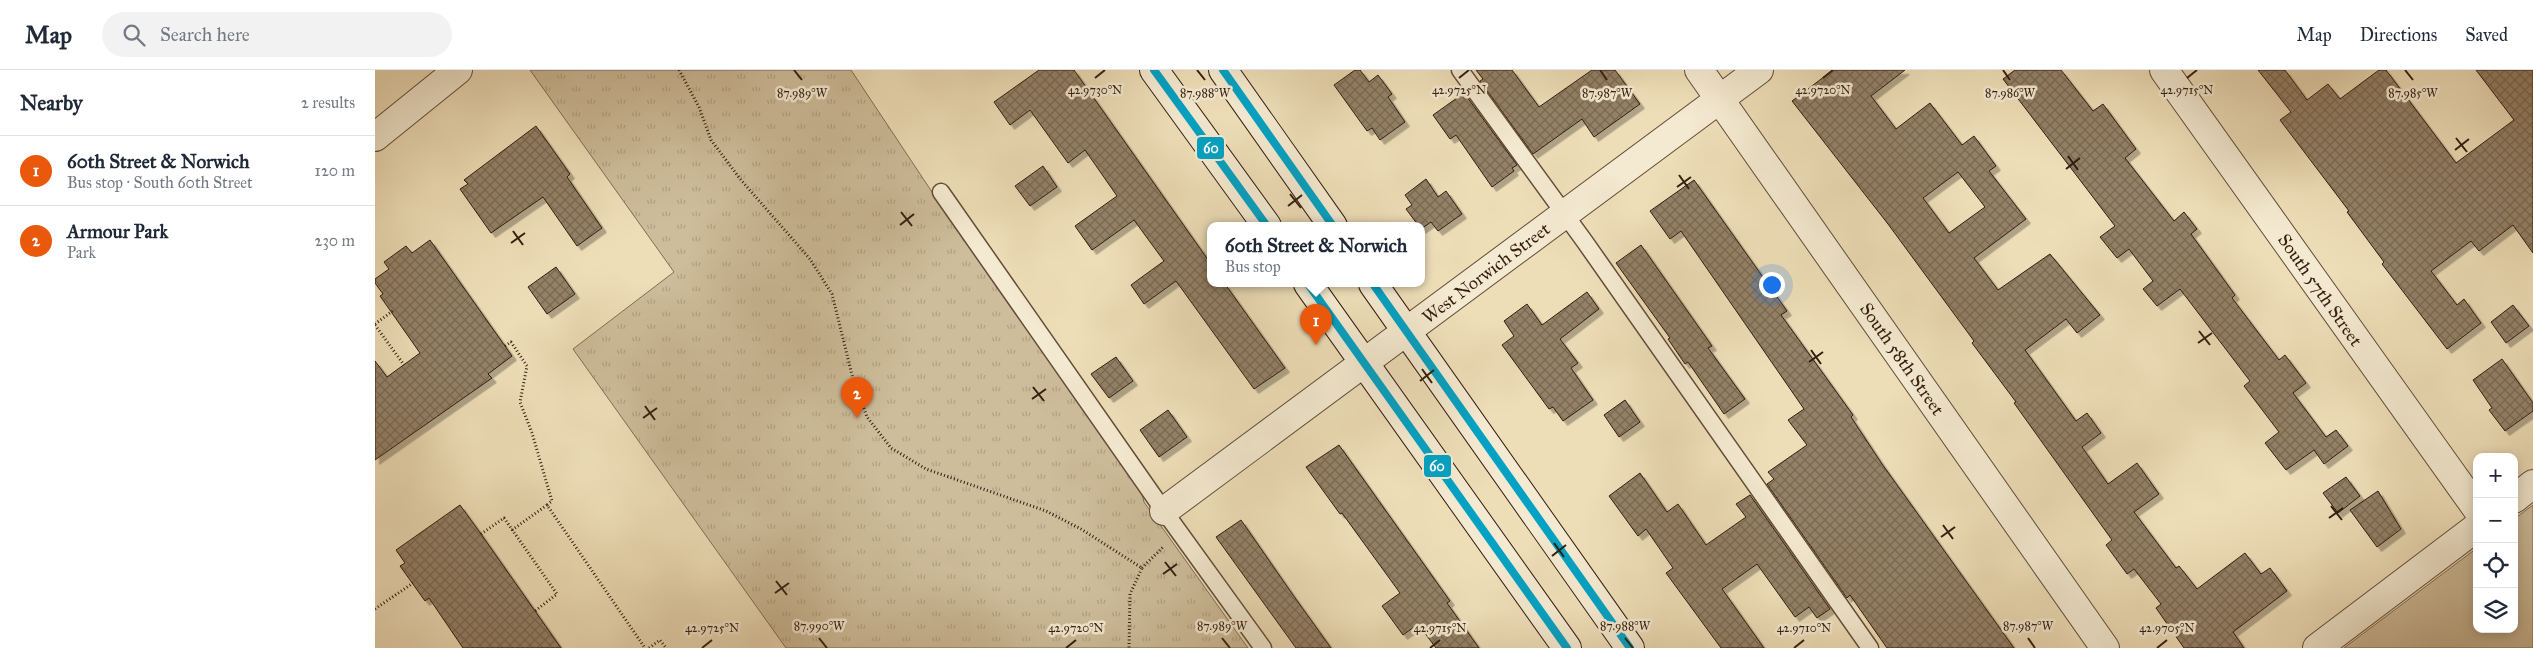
<!DOCTYPE html>
<meta charset="utf-8">
<style>
:root{--surface:#fff;--page:#f2f2f3;--text:#1f2937;--muted:#747a83;--line:#e0e1e3;--accent:#ea580c}
body{margin:0;font-family:"IM FELL Great Primer",serif;background:var(--page);color:var(--text)}
.controls{position:absolute;right:15px;bottom:15px;display:grid;overflow:hidden;border-radius:10px;box-shadow:0 2px 12px #0003}
.controls button{width:45px;height:45px;display:grid;place-items:center;padding:0;border:0;border-bottom:1px solid var(--line);background:var(--surface);color:var(--text);font:25px sans-serif}
.you{position:absolute;left:1396px;top:214px;width:18px;height:18px;margin:-12px;border:4px solid #fff;border-radius:50%;background:#1a73e8;box-shadow:0 0 0 8px #1a73e833}
.badge{display:grid;place-items:center;width:32px;height:32px;border-radius:50%;background:var(--accent);color:#fff;font-size:16px;font-weight:700}
.pin{position:absolute;translate:-50% -41px;filter:drop-shadow(0 1px 2px #0008)}
.pin::after{content:'';position:absolute;top:26px;width:18px;height:15px;background:inherit;clip-path:polygon(0 0,100% 0,50% 100%)}
.popup{position:absolute;left:832px;top:152px;width:218px;height:65px;box-sizing:border-box;display:grid;place-content:center;border-radius:10px;background:var(--surface);filter:drop-shadow(0 1px 4px #0005);font-size:16px;white-space:nowrap;color:var(--muted)}
.popup b{font-size:19px;color:var(--text)}
.popup::after{content:'';position:absolute;left:50%;top:100%;margin-left:-10px;border:10px solid transparent;border-top-color:var(--surface)}
.list{margin:0;padding:0;list-style:none}
h2{display:flex;justify-content:space-between;align-items:center;height:65px;margin:0;padding:0 20px;font-size:21px}
h2 small{font-size:16px;font-weight:400;color:var(--muted)}
.list li{display:grid;grid-template-columns:32px 1fr auto;gap:15px;align-items:center;box-sizing:border-box;height:70px;padding:0 20px;border-top:1px solid var(--line)}
.list b{display:block;font-size:19px;white-space:nowrap}
.list p{margin:0;font-size:16px;white-space:nowrap;color:var(--muted)}
.list em{font-size:16px;font-style:normal;color:var(--muted)}
.icon{flex:none;width:28px;height:28px;fill:none;stroke:currentColor;stroke-width:2;stroke-linecap:round;stroke-linejoin:round}
.map{position:relative;flex:none;width:2158px;height:578px;overflow:hidden}
header{display:flex;align-items:center;gap:30px;box-sizing:border-box;height:70px;padding:0 25px;background:var(--surface);border-bottom:1px solid var(--line)}
header strong{font-size:24px}
nav{display:flex;gap:28px;margin-inline-start:auto;font-size:18px}
.search{width:350px;height:45px;background:var(--page);display:flex;align-items:center;gap:12px;box-sizing:border-box;padding:0 18px;border-radius:28px;color:var(--muted);font-size:19px}
main{display:flex}
aside{flex:1;background:var(--surface)}
.map>svg:first-child{display:block}
.grass{fill:#cebd9b;stroke:#806d55}
.park{fill:url(#park-tufts);stroke:#806d55}
.building{fill:url(#building-cross-hatch);stroke:#331d0f;fill-rule:evenodd;filter:url(#shadow)}
.lines{fill:none;stroke-linecap:round;stroke-linejoin:round}
.service-casing{stroke:#624d39;stroke-width:19}
.minor-casing{stroke:#624d39;stroke-width:30}
.tertiary-casing{stroke:#624d39;stroke-width:30}
.secondary-casing{stroke:#331d0f;stroke-width:30}
.path{stroke:#331d0f;stroke-width:3;stroke-dasharray:1 2.5;stroke-linecap:butt}
.service{stroke:#f4ead1;stroke-width:16}
.minor{stroke:#f4ead1;stroke-width:28}
.tertiary{stroke:#f4ead1;stroke-width:28}
.secondary{stroke:#f4ead1;stroke-width:28}
.bus-1-casing{stroke:#f4ead1;stroke-width:11}
.bus-1{stroke:#03a2c4;stroke-width:8}
.ticks{fill:none;stroke:#331d0f;stroke-width:2}
.labels{text-anchor:middle;stroke-width:5;stroke-linejoin:round;paint-order:stroke}
.street-label{font-size:18px;fill:#331d0f;stroke:#f4ead1}
.ticks-label{font-size:12px;text-anchor:middle;fill:#331d0f;stroke:#f4ead1;stroke-width:5;stroke-linejoin:round;paint-order:stroke}
.line-badge{stroke:#f4ead1;stroke-width:2}
.badge-label{font-size:14px;text-anchor:middle;font-weight:bold;fill:#fff}
</style>
<header>
<strong>Map</strong>
<div class="search"><svg class="icon" aria-label="search" viewBox="0 0 24 24"><circle cx="10" cy="10" r="6"/><path d="M15 15l6 6"/></svg>Search here</div>
<nav><a>Map</a><a>Directions</a><a>Saved</a></nav>
</header>
<main>
<aside>
<h2>Nearby<small>2 results</small></h2>
<ul class="list">
<li><span class="badge">1</span><div><b>60th Street &amp; Norwich</b><p>Bus stop · South 60th Street</p></div><em>120 m</em></li>
<li><span class="badge">2</span><div><b>Armour Park</b><p>Park</p></div><em>230 m</em></li>
</ul>
</aside>
<div class="map">
<svg width="2158" height="578" viewBox="0 0 2158 578">
<defs>
<pattern id="park-tufts" width="24" height="20" patternUnits="userSpaceOnUse" patternTransform="scale(1.25)"><rect width="24" height="20" fill="#cebd9b"/><path d="M3 7l-1-3M5 7V3M7 7l1-3M15 17l-1-3M17 17v-4M19 17l1-3" fill="none" stroke="#b1a284"/></pattern>
<pattern id="building-cross-hatch" width="8" height="8" patternUnits="userSpaceOnUse" patternTransform="scale(1.25)"><rect width="8" height="8" fill="#948167"/><path d="M0 0l8 8M0 8l8-8" fill="none" stroke="#796953"/></pattern>
<filter id="shadow"><feDropShadow dx="4.5" dy="4.5" stdDeviation="0" flood-color="#0004"/></filter>
</defs>
<rect width="100%" height="100%" fill="#eedeb8"/>
<filter id="stains"><feTurbulence type="fractalNoise" baseFrequency=".004" numOctaves="4"/><feColorMatrix values="0 0 0 0 .2 0 0 0 0 .09 0 0 0 0 .02 0 0 0 .5 -.17"/></filter>
<radialGradient id="worn" r=".72"><stop offset=".6" stop-color="#630" stop-opacity="0"/><stop offset="1" stop-color="#630" stop-opacity=".3"/></radialGradient>
<path class="grass" d="M2158 435V578H1969L2102 478V559H2139V449Z"/>
<path class="park" d="M155 0H476L555 119 765 416 769 432 873 578H411L198 279 299 202Z"/>
<path class="building" d="M664 0H699L836 194V214H850L910 298 879 319 801 211 769 234 756 215 789 191 759 150 717 180 700 156 742 126 710 80 693 93 655 40 635 55 619 32Z
M980 0H985L994 12 1003 5 1017 24 1013 27 1030 52 1005 70 997 58 992 61 959 15Z
M1101 0H1137L1164 37 1217 0H1240L1265 34 1219 67 1207 49 1158 84 1105 11 1108 9Z
M1458 0H1530L1496 26 1521 59 1555 33 1587 75 1599 66 1621 96 1614 101 1651 149 1599 188 1623 220 1675 184 1725 245 1702 263 1691 249 1650 280 1701 351 1712 343 1726 363 1707 377 1733 414 1762 393 1784 424 1759 442 1801 498 1804 496 1822 519 1870 483 1886 504 1895 498 1912 521 1858 562 1869 578H1809L1781 538 1786 534 1759 499 1752 504 1731 475 1737 470 1639 333 1641 332 1597 273 1599 271 1513 154 1417 31ZM1583 102 1610 137 1574 163 1548 128Z
M1640 0H1686L1718 41 1728 34 1761 79 1750 88 1799 151 1809 142 1822 159 1816 164 1860 225 1857 228 1904 290 1910 285 1931 313 1918 323 1951 367 1961 360 1973 376 1949 394 1939 380 1911 400 1890 373 1904 362 1869 316 1875 311 1805 219 1782 236 1768 219 1778 211 1754 179 1742 188 1725 167 1740 156 1628 9Z
M1883 0H1910L1932 30 1953 14 1965 29 2004 0H2011L2081 93 2139 50 2101 0H2158V183L2138 155 2104 181 2096 171 2056 201 2082 235 2089 229 2106 253 2072 279 2007 194 2009 192 1972 142 1974 141 1905 50 1916 42Z
M1089 23 1142 95 1137 98 1139 101 1117 117 1081 65 1075 69 1058 45Z
M161 56 195 104 192 107 227 158 202 176 168 127 116 163 85 119 93 114 89 110Z
M668 96 682 117 655 136 640 116Z
M1051 109 1063 127 1071 121 1087 144 1063 161 1056 152 1046 159 1031 139 1037 135 1030 125Z
M1319 110 1412 241 1406 245 1478 345 1476 347 1507 394 1639 578H1512L1475 525 1472 528 1392 414 1399 409 1393 402 1432 375 1413 350 1429 339 1306 161 1295 169 1275 141Z
M55 170 137 286 113 304 117 308 0 390V291L12 307 45 283 5 226 8 224 0 213V209L14 199 9 192 31 176 37 183Z
M1266 175 1337 276 1333 278 1370 329 1349 344 1313 292 1310 294 1293 269 1295 268 1241 193Z
M181 197 200 224 172 244 153 217Z
M1212 222 1224 239 1185 269 1203 293 1196 298 1218 330 1188 351 1178 337 1174 339 1127 275 1139 266 1129 251 1152 234 1167 255Z
M2138 235 2154 256 2131 273 2116 252Z
M741 287 758 311 734 328 716 304Z
M2127 289 2158 333V341L2130 361 2114 340 2117 338 2098 310Z
M1250 330 1265 352 1244 367 1229 345Z
M793 340 812 367 784 387 765 360Z
M964 375 1075 531 1072 533 1104 578H1061L1043 554 1028 565 1007 536 1025 523 967 443 965 444 931 397Z
M1265 403 1292 442 1303 434 1331 475 1371 447 1361 434 1375 425 1455 539 1442 548 1434 537 1420 547 1382 494 1347 519 1389 578H1346L1291 503 1298 498 1271 459 1263 466 1234 426Z
M1971 407 1985 426 1963 443 1948 423Z
M2003 421 2026 459 2002 477 1975 440Z
M85 435 106 464 186 578H88L54 528 50 531 25 496 30 493 21 480Z
M866 450 918 525 956 578H921L841 467Z"/>
<g class="lines">
<defs>
<path id="service" d="M1085 0 1210 172 1495 578
M566 122 789 441 888 578"/>
<path id="minor" d="M1324 0 1730 578
M1789 0 2102 439
M2139 429 2158 414
M789 441 1384 0
M1942 578 2102 457"/>
<path id="tertiary" d="M0 67 83 0"/>
<path id="secondary" d="M779 0 892 156
M848 0 958 156
M933 214 1192 578
M998 214 1255 578"/>
</defs>
<use href="#service" class="service-casing"/>
<use href="#minor" class="minor-casing"/>
<use href="#tertiary" class="tertiary-casing"/>
<use href="#secondary" class="secondary-casing"/>
<path class="path" d="M304 0 324 37 336 70 366 110 435 189 457 224 477 305 492 347 516 378 551 399 671 441 706 459 767 498 755 524 754 578
M0 254 19 240
M0 255 29 295
M130 276 136 272 152 296 145 332 157 363 177 431 172 435
M137 460 172 435 270 578
M106 464 129 448 182 524 160 541
M767 498 789 476
M0 539 38 513
M274 578 285 570 291 578"/>
<use href="#service" class="service"/>
<use href="#minor" class="minor"/>
<use href="#tertiary" class="tertiary"/>
<use href="#secondary" class="secondary"/>
<defs>
<path id="bus-1" d="M779 0 892 156
M848 0 958 156
M933 214 1192 578
M998 214 1255 578"/>
</defs>
<use href="#bus-1" class="bus-1-casing"/>
<use href="#bus-1" class="bus-1"/>
</g>
<path class="ticks" d="M419 0 427 10M822 0 830 10M1225 0 1232 10M1628 0 1635 10M2030 0 2038 10M720 8 730 0M1084 8 1094 0M1448 8 1458 0M1812 8 1822 0M2081 68 2092 82M2080 80 2094 69M1693 86 1703 100M1691 99 1705 88M1304 105 1314 119M1302 117 1316 107M915 124 926 138M913 136 927 125M526 142 537 156M525 155 539 144M138 161 148 175M136 173 150 163M1824 261 1835 275M1823 273 1837 263M1436 280 1446 294M1434 292 1448 282M1047 299 1057 313M1045 311 1059 300M658 317 669 331M657 329 671 319M270 336 280 350M268 348 282 338M1956 436 1967 450M1954 448 1968 438M1568 455 1578 469M1566 467 1580 457M1179 473 1189 487M1177 486 1191 475M790 492 801 506M788 504 802 494M401 511 412 525M400 523 414 513M444 568 452 578M847 568 855 578M1250 568 1258 578M1653 568 1660 578M327 578 337 570M691 578 701 570M1055 578 1065 570M1419 578 1429 570M1782 578 1792 570"/>
<g class="labels">
<g class="street-label">
<text transform="translate(1111 203) rotate(-37)" y="6">West Norwich Street</text>
<text transform="translate(1945 220) rotate(55)" y="6">South 57th Street</text>
<text transform="translate(1527 289) rotate(55)" y="6">South 58th Street</text>
</g>
</g>
<g class="ticks-label">
<text x="720" y="24">42.9730°N</text>
<text x="1084" y="24">42.9725°N</text>
<text x="1448" y="24">42.9720°N</text>
<text x="1812" y="24">42.9715°N</text>
<text x="427" y="27">87.989°W</text>
<text x="830" y="27">87.988°W</text>
<text x="1232" y="27">87.987°W</text>
<text x="1635" y="27">87.986°W</text>
<text x="2038" y="27">87.985°W</text>
<text x="444" y="560">87.990°W</text>
<text x="847" y="560">87.989°W</text>
<text x="1250" y="560">87.988°W</text>
<text x="1653" y="560">87.987°W</text>
<text x="337" y="562">42.9725°N</text>
<text x="701" y="562">42.9720°N</text>
<text x="1065" y="562">42.9715°N</text>
<text x="1429" y="562">42.9710°N</text>
<text x="1792" y="562">42.9705°N</text>
</g>
<g class="line-badge">
<rect x="821" y="66" width="29" height="24" rx="5" fill="#03a2c4"/>
<rect x="1048" y="384" width="29" height="24" rx="5" fill="#03a2c4"/>
</g>
<g class="badge-label">
<text x="836" y="83">60</text>
<text x="1062" y="401">60</text>
</g>
<rect width="100%" height="100%" filter="url(#stains)"/>
<rect width="100%" height="100%" fill="url(#worn)"/>
</svg>
<div class="controls">
<button>+</button>
<button>−</button>
<button><svg class="icon" aria-label="locate" viewBox="0 0 24 24"><circle cx="12" cy="12" r="6"/><path d="M12 2v4M12 18v4M2 12h4M18 12h4"/></svg></button>
<button><svg class="icon" aria-label="layers" viewBox="0 0 24 24"><path d="M12 4l9 5-9 5-9-5zM3 14l9 5 9-5"/></svg></button>
</div>
<div class="you"></div>
<div class="pin badge" style="left:941px;top:275px">1</div>
<div class="popup"><b>60th Street &amp; Norwich</b>Bus stop</div>
<div class="pin badge" style="left:482px;top:348px">2</div>
</div>
</main>
